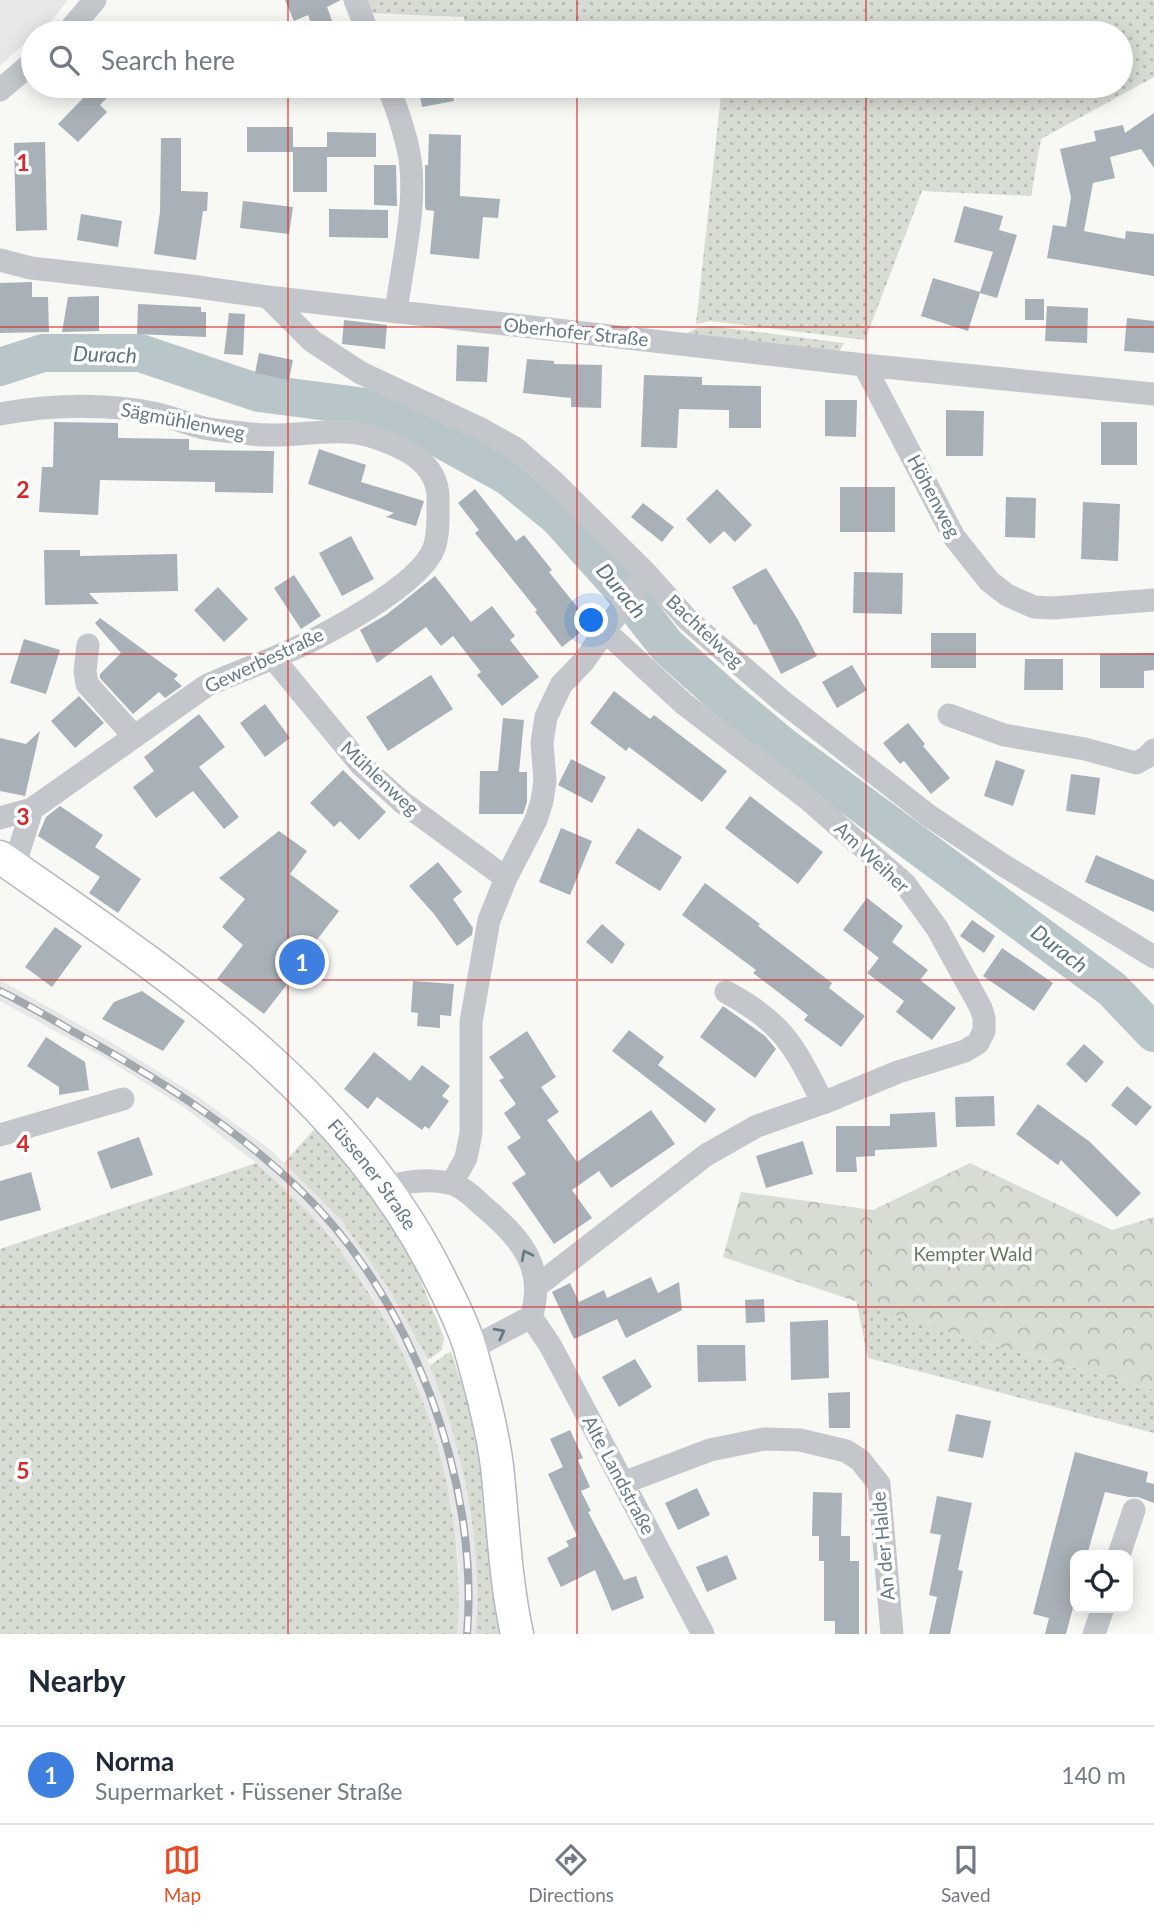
<!DOCTYPE html>
<meta charset="utf-8">
<style>
:root{--surface:#fff;--page:#f6f6f7;--text:#1f2937;--muted:#747a83;--line:#e0e1e3;--accent:#e84c24}
body{margin:0;font-family:Lato,sans-serif;background:var(--page);color:var(--text)}
.controls{position:absolute;right:21px;bottom:21px;display:grid;overflow:hidden;border-radius:14px;box-shadow:0 4px 18px #0003}
.controls button{width:63px;height:63px;display:grid;place-items:center;padding:0;border:0;border-bottom:2px solid var(--line);background:var(--surface);color:var(--text);font:35px sans-serif}
.you{position:absolute;left:592px;top:621px;width:24px;height:24px;margin:-18px;border:5px solid #fff;border-radius:50%;background:#1a73e8;box-shadow:0 0 0 10px #1a73e833}
.badge{display:grid;place-items:center;width:46px;height:46px;border-radius:50%;background:var(--accent);color:#fff;font-size:23px;font-weight:700}
.pin{position:absolute;translate:-50% -50%;border:4px solid #fff;box-shadow:0 2px 7px #0006}
.list{margin:0;padding:0;list-style:none}
h2{display:flex;justify-content:space-between;align-items:center;height:91px;margin:0;padding:0 28px;font-size:30px}
h2 small{font-size:23px;font-weight:400;color:var(--muted)}
.list li{display:grid;grid-template-columns:46px 1fr auto;gap:21px;align-items:center;box-sizing:border-box;height:98px;padding:0 28px;border-top:2px solid var(--line)}
.list b{display:block;font-size:26px;white-space:nowrap}
.list p{margin:0;font-size:23px;white-space:nowrap;color:var(--muted)}
.list em{font-size:23px;font-style:normal;color:var(--muted)}
.icon{flex:none;width:38px;height:38px;fill:none;stroke:currentColor;stroke-width:2;stroke-linecap:round;stroke-linejoin:round}
.map{position:relative;flex:none;width:1154px;height:1634px;overflow:hidden}
.search{position:absolute;background:var(--surface);box-shadow:0 4px 18px #0003;left:21px;right:21px;top:21px;height:77px;display:flex;align-items:center;gap:18px;box-sizing:border-box;padding:0 24px;border-radius:38px;color:var(--muted);font-size:26px}
.sheet{height:189px;background:var(--surface)}
nav{display:flex;justify-content:space-around;align-items:center;box-sizing:border-box;height:98px;border-top:2px solid var(--line);background:var(--surface);font-size:19px;color:var(--muted)}
nav a{display:grid;justify-items:center;gap:4px}
nav .on{color:var(--accent)}
.map>svg:first-child{display:block}
.built{fill:#e6e7e6}
.grass{fill:url(#grass-dots)}
.forest{fill:url(#forest-crowns)}
.lines{fill:none;stroke-linecap:round;stroke-linejoin:round}
.river{stroke:#b8c5c9;stroke-width:38}
.building{fill:#a8b1b7}
.secondary-casing{stroke:#b3b9be;stroke-width:35}
.street{stroke:#c3c7cb;stroke-width:23}
.secondary{stroke:#fff;stroke-width:32}
.rail-casing{stroke:#a1a9af;stroke-width:8}
.rail{stroke:#fff;stroke-width:5;stroke-dasharray:16;stroke-linecap:butt}
.oneway{stroke:#667987}
.grid{fill:none;stroke:#d62828;stroke-width:2;stroke-opacity:0.55}
.labels{text-anchor:middle;stroke-width:7;stroke-linejoin:round;paint-order:stroke}
.street-label{font-size:19px;fill:#667987;stroke:#fff}
.park-label{font-size:19px;fill:#667961;stroke:#fff}
.water-label{font-size:21px;font-style:italic;fill:#5d747c;stroke:#fff}
.grid-label{font-size:23px;text-anchor:middle;font-weight:bold;fill:#d62828;stroke:#fff;stroke-width:7;stroke-linejoin:round;paint-order:stroke}
</style>
<div class="map">
<svg width="1154" height="1634" viewBox="0 0 1154 1634">
<defs>
<pattern id="grass-dots" width="8" height="8" patternUnits="userSpaceOnUse" patternTransform="scale(1.75)"><rect width="8" height="8" fill="#d8ddd4"/><path d="M2 2h.1M6 6h.1" fill="none" stroke="#b3b8b2" stroke-width="1.8" stroke-linecap="round"/></pattern>
<pattern id="forest-crowns" width="20" height="18" patternUnits="userSpaceOnUse" patternTransform="scale(1.75)"><rect width="20" height="18" fill="#d8ddd4"/><path d="M2 6a3 3 0 1 1 6 0M12 15a3 3 0 1 1 6 0" fill="none" stroke="#b3b8b2"/></pattern>
</defs>
<rect width="100%" height="100%" fill="#f8f8f5"/>
<path class="built" d="M0 0H68L53 19 37 33H33V36L0 66Z
M0 980 114 1044 197 1096 271 1150 341 1220 387 1286 423 1351 435 1376 455 1437 471 1506 478 1568 475 1634H457L459 1567 452 1508 436 1442 416 1382 371 1294 327 1231 292 1195 256 1163 185 1108 105 1058 0 1001Z"/>
<path class="grass" d="M361 0H1154V77L1041 139 1031 196 922 191 865 340 711 321 696 324 722 86H1121V33H525L465 30 464 17 366 13Z
M710 326 844 343 837 355 682 336 697 328Z
M318 1125 375 1197 410 1255 444 1337 442 1350 428 1360 387 1286 341 1220 284 1163Z
M256 1163C280 1184 304 1206 325 1230 335 1242 344 1256 353 1269 427 1374 467 1505 457 1634H0V1249Z
M856 1300 966 1338 1154 1390V1433L868 1358Z
M451 1351 468 1403 482 1466 505 1634H475C484 1542 463 1451 430 1365Z"/>
<path class="forest" d="M970 1163 1112 1230 1154 1217V1390L966 1338 723 1257 741 1192 873 1210Z"/>
<g class="lines">
<path class="river" d="M0 367 43 353H140L259 393 366 407 437 437 509 477 558 517 619 585 667 646 725 698 784 747 1112 989 1154 1033"/>
</g>
<path class="building" d="M285 0H341L327 7 335 29 325 33H315L308 15 294 21Z
M95 86H119L100 105 107 112 78 142 58 124Z
M418 86H451L454 101 422 107Z
M1154 113V168L1141 149 1110 157 1115 178 1093 183 1084 231 1125 239 1126 231 1154 234V276L1047 258 1053 225 1066 227 1071 197 1060 149 1096 141 1094 131 1123 125 1125 133Z
M247 127H293V147H327V132L376 133V157H327V192H293V152H247Z
M429 134 461 135 460 196 500 199 498 218 483 217 479 259 430 254 434 211 426 210 425 206V165H428Z
M161 138H181V191L208 192 207 211H203L196 260 154 254 160 212Z
M45 142 47 230 16 231 14 143Z
M374 165H396L397 206 374 205Z
M243 201 293 207 289 234 240 228Z
M964 206 1003 216 999 230 1017 235 997 298 980 293 968 331 921 316 933 278 980 292 993 252 954 242Z
M329 209 388 210V238L329 237Z
M81 214 122 221 118 247 77 240Z
M32 282V297H48L49 332 0 333V283Z
M99 296V331L62 332 68 297Z
M1025 299H1044V320H1025Z
M138 304 201 307V312H206V337L137 334Z
M1047 306 1088 308 1087 343 1045 341Z
M229 313 245 314 243 355 224 354Z
M1127 318 1154 321V353L1124 351Z
M344 320 387 325 385 349 342 344Z
M457 345 489 347 487 382 456 381Z
M259 353 293 360 289 380 255 373Z
M527 359 554 361V364L602 365 601 408 571 407V398L523 393Z
M644 375 702 377V385L761 386V428H729V410L679 409 677 448 641 447Z
M825 400H857L856 437 825 436Z
M946 410 984 411 983 456H946Z
M54 422 118 423V438L189 439V450L274 451 273 493 215 492V482L100 480 98 515 39 512 42 467H53Z
M1101 422H1137V465H1101Z
M319 449 366 465 361 482 424 501 416 526 386 517 394 513 308 484Z
M840 487H895V532H840Z
M475 489 516 541 524 535 552 570 549 572 591 624 562 647 535 612 537 610 475 533 479 530 458 503Z
M717 489 752 525 735 542 724 531 710 544 686 519Z
M1006 497 1036 498 1035 538 1005 537Z
M1083 502 1120 504 1118 561 1081 559Z
M643 503 674 527 662 542 631 517Z
M351 536 374 579 342 596 319 553Z
M44 550H80V556L177 554 178 591 89 593 99 604 45 605Z
M766 568 798 620 817 656 781 674 756 624 754 625 732 587Z
M854 572 903 573 902 614 853 613Z
M294 575 321 616 301 629 274 588Z
M435 576 471 622 492 606 515 636 510 640 539 677 502 706 477 675 481 672 453 636 441 646 426 627 377 663 360 630 386 615Z
M218 587 248 619 224 642 194 610Z
M100 618 178 675 174 679 182 686 165 698 159 692 133 714 100 678V674L121 653 95 623Z
M931 633H976V668H931Z
M24 639 60 650 46 694 10 683Z
M1154 653V670L1144 671V688H1100V654Z
M1025 659H1063V690H1024Z
M852 665 867 690 837 708 822 682Z
M431 675 453 709 388 751 366 717Z
M614 691 650 719 654 715 727 771 702 802 629 747 626 751 590 723Z
M79 696 104 723 75 748 51 721Z
M265 704 290 738 265 757 240 723Z
M199 714 225 747 199 767 239 817 224 829 193 791 156 818 133 787 154 771 144 757Z
M503 718 524 720 519 772H527V802L523 814H479L480 771H498Z
M908 723 925 744 923 746 950 778 931 794 904 761 900 764 883 743Z
M40 731 25 796 0 791V738L26 744Z
M571 759 606 777 592 803 558 785Z
M996 760 1025 770 1013 806 984 796Z
M343 770 386 812 359 840 340 821 334 827 310 803Z
M1071 774 1100 778 1095 815 1066 811Z
M750 796 823 852 798 884 725 828Z
M60 806 103 835 95 847 141 879 118 913 89 893 100 877 38 836 46 817Z
M561 828 592 841 570 895 539 882Z
M638 828 682 857 660 891 615 863Z
M279 831 307 851 290 874 339 911 303 958 310 964 297 982 292 978 264 1014 217 979 243 945 222 927 245 899 219 878Z
M1096 855 1154 880V912L1085 882Z
M438 862 462 892 453 899 473 928 472 935 457 946 434 914 409 886Z
M705 883 760 924 758 926 832 983 829 988 865 1016 841 1047 804 1020 808 1015 753 973 756 970 682 915Z
M867 898 903 926 892 942 928 970 920 980 956 1008 932 1040 896 1012 904 1001 867 973 879 958 843 930Z
M972 920 995 936 984 953 960 936Z
M602 924 625 944 612 964 586 942Z
M55 927 82 946 52 987 25 967Z
M1002 948 1053 983 1034 1011 983 976Z
M413 981 454 984 451 1016 440 1015V1028L417 1026 418 1013 411 1012Z
M142 991 185 1021 163 1051 102 1019 114 1002Z
M723 1006 765 1036 776 1049 755 1078 700 1037Z
M629 1030 664 1057 658 1065 716 1109 705 1123 612 1051Z
M527 1031 556 1077 541 1087 559 1112 547 1120 577 1162 651 1110 675 1144 611 1188 599 1171 572 1190 592 1218 554 1244 512 1183 526 1174 507 1147 521 1138 504 1113 516 1104 499 1080 504 1078 489 1057Z
M46 1037 85 1062 89 1090 59 1095V1087L27 1066Z
M1084 1044 1104 1062 1086 1083 1066 1064Z
M374 1052 410 1081 422 1065 450 1086 442 1096 449 1101 429 1129 425 1126 422 1130 377 1097 368 1109 344 1089Z
M1127 1086 1152 1107 1136 1126 1111 1105Z
M994 1096 995 1126 956 1127 955 1097Z
M1038 1104 1090 1142 1141 1193 1117 1217 1061 1160 1058 1165 1016 1134Z
M935 1112 937 1147 875 1150V1156L856 1157 857 1172H836V1126H890V1114Z
M139 1137 153 1175 111 1189 97 1152Z
M803 1141 813 1174 766 1188 756 1156Z
M31 1172 41 1210 0 1221V1181Z
M651 1277 658 1293 679 1282 682 1310 626 1338 617 1319 574 1339 552 1292 570 1283 579 1302 604 1290 607 1298Z
M764 1299 765 1322 746 1323 745 1300Z
M828 1320 829 1378 791 1380 790 1322Z
M697 1345H745L746 1381 698 1382Z
M635 1359 652 1387 619 1407 602 1377Z
M850 1392V1428H829L828 1393Z
M956 1414 991 1421 983 1458 948 1451Z
M570 1430 583 1458 578 1460 590 1487 581 1491 591 1511 588 1512 624 1580 636 1576 644 1598 612 1611 595 1570 561 1587 547 1558 569 1546 566 1541 577 1536 548 1474 563 1467 550 1439Z
M1075 1452 1148 1472 1146 1482 1154 1484V1503L1138 1497H1129L1105 1492 1087 1555H1075V1600L1066 1634H1045L1049 1618 1033 1614Z
M697 1488 710 1515 678 1530 665 1503Z
M813 1492 842 1493 841 1536H850V1561H859V1634H835V1621H824V1561H819V1536H812Z
M937 1496 972 1503 958 1570 963 1571 950 1634H929L937 1597 929 1595 941 1535 930 1533Z
M727 1555 737 1579 707 1592 696 1567Z"/>
<g class="lines">
<defs>
<g id="secondary">
<path id="s1" d="M0 857C163 971 343 1087 436 1271 448 1295 462 1321 470 1348 481 1386 492 1427 497 1466 503 1522 505 1579 517 1634"/>
</g>
</defs>
<use href="#secondary" class="secondary-casing"/>
<path class="street" d="M355 0 368 33
M67 33 95 0
M388 86C397 109 406 134 410 159 417 206 402 265 396 312
M0 90 33 62
M0 260 31 268 191 286 268 297 864 365 1154 394
M268 297 312 341 361 373 481 429 515 448 554 482 646 573 688 620 782 701 928 815 1003 865 1154 957
M864 365 954 537 989 581 1007 595 1034 607 1053 608 1154 600
M0 414C50 405 102 403 153 413 170 416 187 424 204 428 219 431 235 432 251 434 288 439 332 426 367 435 400 445 440 461 438 501 438 516 439 534 434 548 421 584 325 636 289 651 262 664 233 673 206 686L32 809 0 818
M88 645 85 671 87 684 134 736
M273 658 361 765 402 802 506 878
M949 715 1004 735 1085 749 1136 763 1147 757 1154 750
M14 867 32 809
M726 992C784 1023 794 1046 823 1103
M0 1135 123 1099
M452 1183 466 1158 471 1133V1022L489 920 506 878 536 820 542 801 545 781 542 743 546 717 561 685 584 661 646 573
M385 1187C407 1182 426 1178 449 1183 463 1186 474 1198 484 1207 520 1237 547 1268 531 1317L470 1349
M537 1286 706 1155 757 1126 823 1103 898 1072 965 1051 978 1043 984 1031V1018L981 1008 937 928 905 884 809 800 684 704 605 631
M531 1317 550 1345 703 1634
M623 1483 710 1450 764 1439 800 1440 846 1451 860 1460 879 1484 892 1634
M1119 1555 1134 1510
M1094 1634 1103 1608"/>
<use href="#secondary" class="secondary"/>
<defs>
<path id="rail" d="M0 991C25 1003 50 1018 74 1032 154 1076 234 1126 300 1190 411 1296 480 1481 467 1634"/>
</defs>
<use href="#rail" class="rail-casing"/>
<use href="#rail" class="rail"/>
</g>
<defs><path id="oneway-chevron" d="M-2-3.5L2.5 0L-2 3.5" fill="none" stroke-width="1.6" stroke-linecap="round" stroke-linejoin="round" transform="scale(1.75)"/></defs>
<g class="oneway">
<use href="#oneway-chevron" transform="translate(526 1255) rotate(-117)"/>
<use href="#oneway-chevron" transform="translate(500 1333) rotate(-28)"/>
</g>
<path class="grid" d="M288 0V33M577 0V33M866 0V33M288 86V1634M577 86V1634M866 86V1634M0 327H1154M0 654H1154M0 980H1154M0 1307H1154"/>
<g class="labels">
<g class="street-label">
<text transform="translate(576 332) rotate(6)" y="7">Oberhofer Straße</text>
<text transform="translate(183 421) rotate(11)" y="7">Sägmühlenweg</text>
<text transform="translate(934 496) rotate(62)" y="7">Höhenweg</text>
<text transform="translate(705 631) rotate(43)" y="7">Bachtelweg</text>
<text transform="translate(264 660) rotate(-25)" y="7">Gewerbestraße</text>
<text transform="translate(380 778) rotate(43)" y="7">Mühlenweg</text>
<text transform="translate(872 857) rotate(43)" y="7">Am Weiher</text>
<text dy="7" stroke="none"><textPath href="#s1" startOffset="492">Füssener Straße</textPath></text>
<text transform="translate(619 1475) rotate(62)" y="7">Alte Landstraße</text>
<text transform="translate(883 1546) rotate(-95)" y="7">An der Halde</text>
</g>
<g class="park-label">
<text x="973" y="1261">Kempter Wald</text>
</g>
<g class="water-label">
<text transform="translate(105 355) rotate(2)" y="7">Durach</text>
<text transform="translate(621 591) rotate(50)" y="7">Durach</text>
<text transform="translate(1059 949) rotate(37)" y="7">Durach</text>
</g>
</g>
<g class="grid-label">
<text x="23" y="171">1</text>
<text x="23" y="498">2</text>
<text x="23" y="825">3</text>
<text x="23" y="1152">4</text>
<text x="23" y="1479">5</text>
</g>
</svg>
<div class="controls">
<button><svg class="icon" aria-label="locate" viewBox="0 0 24 24"><circle cx="12" cy="12" r="6"/><path d="M12 2v4M12 18v4M2 12h4M18 12h4"/></svg></button>
</div>
<div class="you"></div>
<div class="pin badge" style="left:302px;top:962px;background:#3f7fe0">1</div>
<div class="search"><svg class="icon" aria-label="search" viewBox="0 0 24 24"><circle cx="10" cy="10" r="6"/><path d="M15 15l6 6"/></svg>Search here</div>
</div>
<section class="sheet">
<h2>Nearby<small></small></h2>
<ul class="list">
<li><span class="badge" style="background:#3f7fe0">1</span><div><b>Norma</b><p>Supermarket · Füssener Straße</p></div><em>140 m</em></li>
</ul>
</section>
<nav>
<a class="on"><svg class="icon" aria-label="map" viewBox="0 0 24 24"><path d="M3 6l6-2 6 2 6-2v14l-6 2-6-2-6 2zM9 4v14M15 6v14"/></svg>Map</a>
<a><svg class="icon" aria-label="directions" viewBox="0 0 24 24"><path d="M12 3l9 9-9 9-9-9zM9 14v-3h6M13 9l2 2-2 2"/></svg>Directions</a>
<a><svg class="icon" aria-label="saved" viewBox="0 0 24 24"><path d="M7 4h10v16l-5-4-5 4z"/></svg>Saved</a>
</nav>
